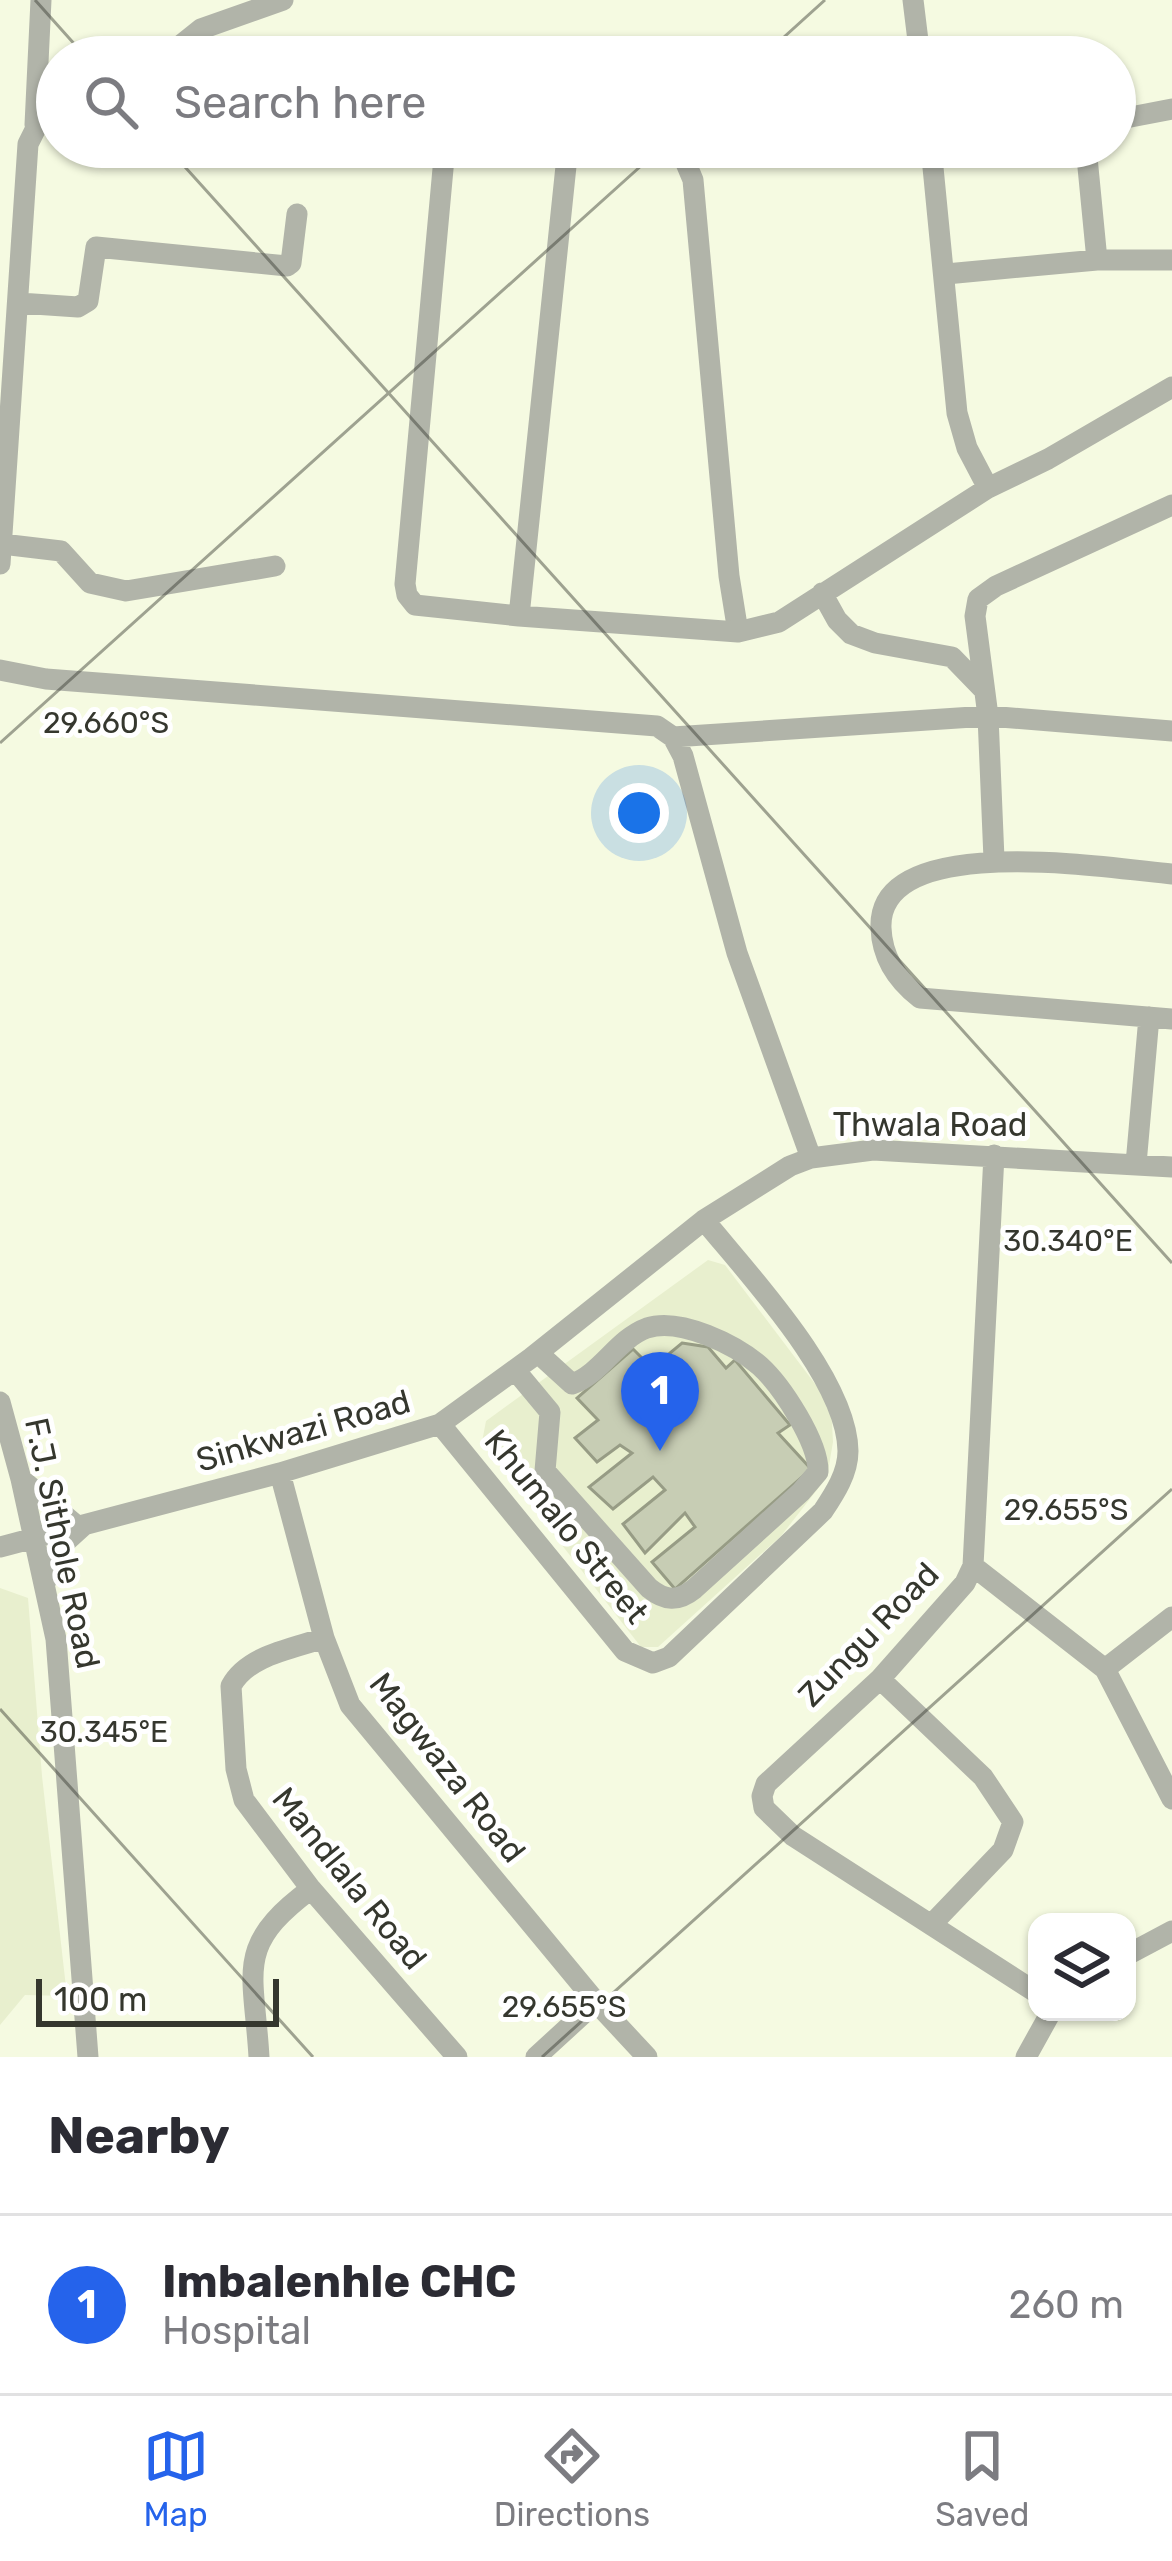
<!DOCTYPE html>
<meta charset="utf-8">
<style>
:root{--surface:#fff;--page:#f2f2f3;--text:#2b2b33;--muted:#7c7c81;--line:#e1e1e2;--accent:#2563eb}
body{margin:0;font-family:Rubik,sans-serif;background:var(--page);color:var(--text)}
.controls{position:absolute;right:36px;bottom:36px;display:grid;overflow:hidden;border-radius:24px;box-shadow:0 3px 9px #0004}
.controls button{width:108px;height:108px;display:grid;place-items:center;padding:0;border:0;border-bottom:3px solid var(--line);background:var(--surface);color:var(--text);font:60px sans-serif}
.scale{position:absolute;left:36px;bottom:30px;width:243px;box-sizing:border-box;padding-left:12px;border:6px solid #35372e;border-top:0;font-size:33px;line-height:42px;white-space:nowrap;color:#35372e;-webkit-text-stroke:9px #fff;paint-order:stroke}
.you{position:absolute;left:639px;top:813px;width:42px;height:42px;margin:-30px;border:9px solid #fff;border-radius:50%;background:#1a73e8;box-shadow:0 0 0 18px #1a73e833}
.badge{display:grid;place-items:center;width:78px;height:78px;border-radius:50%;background:var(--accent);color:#fff;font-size:39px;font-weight:700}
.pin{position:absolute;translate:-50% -99px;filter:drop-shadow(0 3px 6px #0008)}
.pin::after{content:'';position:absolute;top:63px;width:42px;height:36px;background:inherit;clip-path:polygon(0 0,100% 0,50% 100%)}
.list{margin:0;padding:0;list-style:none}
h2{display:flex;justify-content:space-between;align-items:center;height:156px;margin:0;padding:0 48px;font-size:51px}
h2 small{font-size:39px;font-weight:400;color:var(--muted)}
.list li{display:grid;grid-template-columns:78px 1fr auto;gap:36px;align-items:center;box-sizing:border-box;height:180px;padding:0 48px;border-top:3px solid var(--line)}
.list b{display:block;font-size:45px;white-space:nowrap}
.list p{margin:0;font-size:39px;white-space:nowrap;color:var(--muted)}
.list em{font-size:39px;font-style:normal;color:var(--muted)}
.icon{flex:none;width:66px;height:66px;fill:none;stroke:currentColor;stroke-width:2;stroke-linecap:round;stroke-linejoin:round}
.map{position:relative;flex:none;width:1172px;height:2057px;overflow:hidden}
.search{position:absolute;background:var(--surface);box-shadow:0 3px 9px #0004;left:36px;right:36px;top:36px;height:132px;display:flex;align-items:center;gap:30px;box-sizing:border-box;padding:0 42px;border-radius:66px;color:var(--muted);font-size:45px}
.sheet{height:336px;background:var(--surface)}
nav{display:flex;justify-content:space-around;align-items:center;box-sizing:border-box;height:168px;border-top:3px solid var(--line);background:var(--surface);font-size:33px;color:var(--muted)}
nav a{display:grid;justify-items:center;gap:6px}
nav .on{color:var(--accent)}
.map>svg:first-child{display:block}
.built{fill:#e8efce}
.building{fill:#c7cdb4;stroke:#979c85;stroke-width:3}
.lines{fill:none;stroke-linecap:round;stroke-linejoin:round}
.minor{stroke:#b1b4a9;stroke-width:21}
.ticks{fill:none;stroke:#35372e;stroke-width:3;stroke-opacity:0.45}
.labels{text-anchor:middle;stroke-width:10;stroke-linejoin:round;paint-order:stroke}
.street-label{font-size:33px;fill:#35372e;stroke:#fff}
.ticks-label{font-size:30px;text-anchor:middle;fill:#35372e;stroke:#fff;stroke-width:10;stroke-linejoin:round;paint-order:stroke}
</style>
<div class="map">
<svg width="1172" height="2057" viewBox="0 0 1172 2057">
<rect width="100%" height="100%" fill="#f5fae1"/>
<path class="built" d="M708 1260 725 1265 831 1405 833 1442 827 1477 781 1536 658 1647H641L482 1442 486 1421Z
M0 1588 28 1598 42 1776 67 1996 25 1995 0 2025Z"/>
<path class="building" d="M682 1343 708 1347 726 1368 735 1360 790 1425 778 1433 811 1469 675 1589 652 1562 695 1527 685 1513 645 1553 623 1524 665 1490 653 1477 613 1509 589 1487 632 1453 620 1445 597 1462 575 1438 598 1420 577 1398 633 1349 652 1368Z"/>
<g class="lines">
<path class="minor" d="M913 0 920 57
M166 57 201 29 283 0
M1115 120 1172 109
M35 125 41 0
M445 147 405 584 407 595 415 605 519 616
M568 147 519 616 738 632 779 622 988 488 1048 459 1172 387
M659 147 683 156 693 180 729 576 738 632
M931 147 957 413 967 448 988 488
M1086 147 1097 260
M946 274 1097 260H1172
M19 303 78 307 88 301 96 247 287 266 291 263 297 214
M2 544 61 551 90 583 126 591 275 566
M0 564 28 144 42 116 57 110
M822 593 837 620 851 634 875 643 952 657 983 689
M0 670 46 679 657 726 673 737 683 756 737 953 811 1158
M673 737 988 716 1172 731
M994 859 988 716 975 616 978 599 996 586 1172 505
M1172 874C1114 869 877 829 881 928 882 957 897 980 920 998L1172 1019
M994 1155 973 1566 965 1583 880 1679 766 1784 762 1796 764 1808 793 1836 1037 1993
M1136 1164 1149 1017
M515 1370 550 1412 545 1471 649 1588C665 1601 678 1602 694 1589L801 1492 818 1472C819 1443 782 1386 760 1366 736 1345 680 1317 647 1328 617 1339 601 1374 572 1384L538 1353
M0 1402 21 1479 56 1639 88 2057
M440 1424 625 1651 653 1663 669 1657 823 1511C835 1493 848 1473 848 1451 847 1379 749 1275 704 1220
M280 1473 324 1638 350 1705 596 2002 647 2057
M21 1479 76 1525
M0 1547 280 1473 440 1424 531 1358 704 1220 790 1166 811 1158 873 1150 1172 1167
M973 1566 1105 1669 1172 1799
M45 1583 61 1546 83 1526
M324 1638C292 1649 248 1655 231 1686L236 1769 244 1800 311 1889 457 2057
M1105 1669 1172 1617
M880 1679 983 1777 1013 1822 1003 1850 932 1924
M1127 1955 1172 1931
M259 2057C254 1970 234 1946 311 1889
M536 2057 596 2002
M1026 2057 1051 2012"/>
</g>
<path class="ticks" d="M35 0 86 57M762 57 825 0M167 147 1172 1263M0 743 662 147M0 1709 313 2057M542 2057 1172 1489"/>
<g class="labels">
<g class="street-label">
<text x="930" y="1136">Thwala Road</text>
<text transform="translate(303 1430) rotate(-16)" y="12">Sinkwazi Road</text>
<text transform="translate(567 1526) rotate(51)" y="12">Khumalo Street</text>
<text transform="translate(63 1543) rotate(78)" y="12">F.J. Sithole Road</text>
<text transform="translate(868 1634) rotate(-46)" y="12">Zungu Road</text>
<text transform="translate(448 1767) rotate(52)" y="12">Magwaza Road</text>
<text transform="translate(350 1878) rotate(51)" y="12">Mandlala Road</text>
</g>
</g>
<g class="ticks-label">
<text x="106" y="733">29.660°S</text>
<text x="1068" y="1251">30.340°E</text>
<text x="1066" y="1520">29.655°S</text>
<text x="104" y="1742">30.345°E</text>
<text x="564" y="2017">29.655°S</text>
</g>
</svg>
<div class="controls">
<button><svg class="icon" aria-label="layers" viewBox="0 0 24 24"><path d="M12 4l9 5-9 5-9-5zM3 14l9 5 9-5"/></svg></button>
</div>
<div class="scale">100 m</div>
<div class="you"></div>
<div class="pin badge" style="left:660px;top:1451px">1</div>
<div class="search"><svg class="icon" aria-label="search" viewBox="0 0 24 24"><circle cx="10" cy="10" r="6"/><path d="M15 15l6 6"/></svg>Search here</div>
</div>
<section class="sheet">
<h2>Nearby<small></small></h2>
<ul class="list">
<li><span class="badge">1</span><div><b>Imbalenhle CHC</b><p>Hospital</p></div><em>260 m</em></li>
</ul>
</section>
<nav>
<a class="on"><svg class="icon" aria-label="map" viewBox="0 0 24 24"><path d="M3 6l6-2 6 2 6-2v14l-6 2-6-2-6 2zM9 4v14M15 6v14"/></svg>Map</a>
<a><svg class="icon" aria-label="directions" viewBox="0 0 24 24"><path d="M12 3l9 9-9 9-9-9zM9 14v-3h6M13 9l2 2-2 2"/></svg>Directions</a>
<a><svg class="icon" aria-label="saved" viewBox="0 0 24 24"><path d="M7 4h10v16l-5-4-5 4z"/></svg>Saved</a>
</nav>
